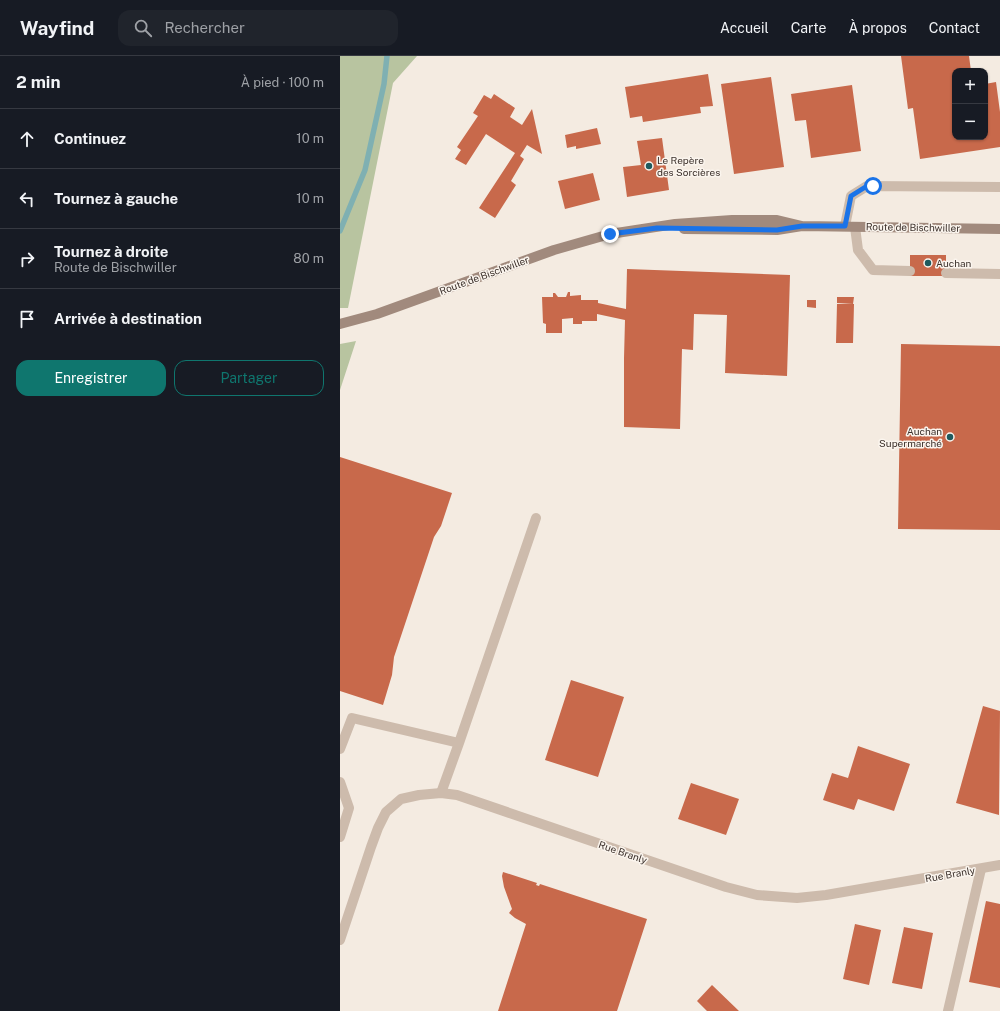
<!DOCTYPE html>
<html lang="fr">
<meta charset="utf-8">
<style>
:root{--surface:#171b24;--page:#20242c;--text:#f1f3f6;--muted:#9ea1a6;--line:#363941;--accent:#0f766e}
body{margin:0;font-family:"Public Sans",sans-serif;background:var(--page);color:var(--text)}
.controls{position:absolute;right:12px;top:12px;display:grid;overflow:hidden;border-radius:8px;box-shadow:0 1px 3px #0004}
.controls button{width:36px;height:36px;display:grid;place-items:center;padding:0;border:0;border-bottom:1px solid var(--line);background:var(--surface);color:var(--text);font:20px sans-serif}
.stop{position:absolute;width:12px;height:12px;margin:-9px;border:3px solid #1a73e8;border-radius:50%;background:#fff}
.stop.end{background:#1a73e8;border-color:#fff;box-shadow:0 1px 4px #0008}
.list{margin:0;padding:0;list-style:none}
h2{display:flex;justify-content:space-between;align-items:center;height:52px;margin:0;padding:0 16px;font-size:17px}
h2 small{font-size:13px;font-weight:400;color:var(--muted)}
.list li{display:grid;grid-template-columns:26px 1fr auto;gap:12px;align-items:center;box-sizing:border-box;height:60px;padding:0 16px;border-top:1px solid var(--line)}
.list b{display:block;font-size:15px;white-space:nowrap}
.list p{margin:0;font-size:13px;white-space:nowrap;color:var(--muted)}
.list em{font-size:13px;font-style:normal;color:var(--muted)}
.actions{display:flex;gap:8px;padding:12px 16px}
.actions a{flex:1;padding:9px 0;border:1px solid var(--accent);border-radius:12px;text-align:center;font-size:14px;color:var(--accent)}
.actions .main{background:var(--accent);color:#fff}
.icon{flex:none;width:22px;height:22px;fill:none;stroke:currentColor;stroke-width:2;stroke-linecap:round;stroke-linejoin:round}
.map{position:relative;flex:none;width:660px;height:955px;overflow:hidden}
header{display:flex;align-items:center;gap:24px;box-sizing:border-box;height:56px;padding:0 20px;background:var(--surface);border-bottom:1px solid var(--line)}
header strong{font-size:19px}
nav{display:flex;gap:22px;margin-inline-start:auto;font-size:14px}
.search{width:280px;height:36px;background:var(--page);display:flex;align-items:center;gap:10px;box-sizing:border-box;padding:0 14px;border-radius:12px;color:var(--muted);font-size:15px}
main{display:flex}
aside{flex:1;background:var(--surface)}
.map>svg:first-child{display:block}
.green{fill:#b8c4a0}
.lines{fill:none;stroke-linecap:round;stroke-linejoin:round}
.stream{stroke:#7fb0b2;stroke-width:5.5}
.building{fill:#c8694b}
.lane{stroke:#cdbbac;stroke-width:10}
.street{stroke:#cdbbac;stroke-width:10}
.secondary{stroke:#a18a7d;stroke-width:10}
.route{stroke:#1a73e8;stroke-width:5}
.poi-dot{fill:#1f5a5e;stroke:#fbf5ee;stroke-width:1.5}
.labels{text-anchor:middle;stroke-width:3;stroke-linejoin:round;paint-order:stroke}
.poi-label{font-size:10px;fill:#3b302b;stroke:#fbf5ee;text-anchor:start}
.street-label{font-size:10px;fill:#3b302b;stroke:#fbf5ee}
</style>
<header>
<strong>Wayfind</strong>
<div class="search"><svg class="icon" aria-label="search" viewBox="0 0 24 24"><circle cx="10" cy="10" r="6"/><path d="M15 15l6 6"/></svg>Rechercher</div>
<nav><a>Accueil</a><a>Carte</a><a>À propos</a><a>Contact</a></nav>
</header>
<main>
<aside>
<h2>2 min<small>À pied · 100 m</small></h2>
<ul class="list">
<li><svg class="icon" aria-label="ahead" viewBox="0 0 24 24"><path d="M12 20V5M6 11l6-6 6 6"/></svg><div><b>Continuez</b></div><em>10 m</em></li>
<li><svg class="icon" aria-label="left" viewBox="0 0 24 24"><path d="M17 20v-9H6M10 6l-5 5 5 5"/></svg><div><b>Tournez à gauche</b></div><em>10 m</em></li>
<li><svg class="icon" aria-label="right" viewBox="0 0 24 24"><path d="M7 20v-9h11M14 6l5 5-5 5"/></svg><div><b>Tournez à droite</b><p>Route de Bischwiller</p></div><em>80 m</em></li>
<li><svg class="icon" aria-label="arrive" viewBox="0 0 24 24"><path d="M6 21V4h12l-3 4 3 4H6"/></svg><div><b>Arrivée à destination</b></div></li>
</ul>
<div class="actions"><a class="main">Enregistrer</a><a>Partager</a></div>
</aside>
<div class="map">
<svg width="660" height="955" viewBox="0 0 660 955">
<rect width="100%" height="100%" fill="#f4ebe1"/>
<path class="green" d="M0 0H77L53 27 8 252H0Z
M16 285 0 334V288Z"/>
<g class="lines">
<path class="stream" d="M0 175 25 114 44 28 47 0"/>
</g>
<path class="building" d="M561 0H629L631 15H615V81H645V28L656 26 660 56V91L580 103 573 52 568 53Z
M368 18 373 50 360 51 361 57 303 66 302 60 290 62 285 31Z
M431 21 444 111 394 118 381 28Z
M512 29 521 95 471 102 466 64 455 65 451 38Z
M154 38 175 52 170 61 182 69 192 53 202 98 187 89 180 100 184 103 171 125 176 129 155 162 139 152 175 97 146 78 126 109 115 103 121 94 117 91 138 60 133 57 144 39 151 43Z
M257 72 261 88 236 93V90L227 92 225 79Z
M322 82 329 134 287 141 283 111 301 109 297 85Z
M253 117 260 144 225 153 218 125Z
M570 199H606V220H570Z
M287 213 450 219 447 320 385 317 387 259 354 258 353 294 342 293 340 373 284 371V302L285 264 257 258V265H242V268H233V262L222 263V277H206V268L203 267 202 241H213V237H215L218 241H226L228 236H230V240L241 239V244H258V247L286 253Z
M497 241H514L513 248 497 247Z
M467 244H476V252L467 251Z
M497 248H514L513 287H496Z
M561 288 660 290V474L558 473Z
M0 401 112 437 101 470 94 481 54 601 52 619 43 649 0 635Z
M231 624 284 641 258 721 205 704Z
M643 650 660 655 659 759 616 747Z
M518 690 570 708 554 755 518 743 514 754 483 744 492 717 508 722Z
M351 727 399 743 386 779 338 763Z
M163 816 197 827 196 829 199 830 200 828 307 863 277 955H158L186 868 175 862 169 857 172 853 164 831 162 820Z
M646 845 660 848V932L629 926Z
M515 868 541 874 529 929 503 923Z
M564 871 593 877 582 933 552 927Z
M372 929 399 955H367L357 945Z"/>
<g class="lines">
<path class="lane" d="M515 171 518 194 533 214 570 215
M606 217 660 218
M0 693 12 662 119 687
M0 726 9 752 0 781
M101 737 119 687 196 462
M608 955 641 813"/>
<path class="street" d="M505 170 511 140 527 130 660 131
M0 884 31 791 38 772 46 756 61 743 79 739 101 737 117 739 386 831 417 839 457 842 486 839 660 809"/>
<path class="secondary" d="M344 173 437 174 462 170 660 173
M0 268 37 258 214 194 270 178 335 168 392 164H437L462 170"/>
</g>
<g class="lines">
<path class="route" d="M270 178 317 172 437 174 462 170H505L511 140 527 130H533"/>
</g>
<g class="poi-dot">
<circle cx="309" cy="110" r="4"/>
<circle cx="588" cy="207" r="4"/>
<circle cx="610" cy="381" r="4"/>
</g>
<g class="labels">
<g class="poi-label">
<text x="317" y="108">Le Repère<tspan x="317" dy="12">des Sorcières</tspan></text>
<text x="596" y="211">Auchan</text>
<text x="602" y="379" text-anchor="end">Auchan<tspan x="602" dy="12">Supermarché</tspan></text>
</g>
<g class="street-label">
<text transform="translate(573 171) rotate(1)" y="4">Route de Bischwiller</text>
<text transform="translate(144 219) rotate(-20)" y="4">Route de Bischwiller</text>
<text transform="translate(283 796) rotate(19)" y="4">Rue Branly</text>
<text transform="translate(610 818) rotate(-10)" y="4">Rue Branly</text>
</g>
</g>
</svg>
<div class="controls">
<button>+</button>
<button>−</button>
</div>
<div class="stop" style="left:533px;top:130px"></div>
<div class="stop end" style="left:270px;top:178px"></div>
</div>
</main>
